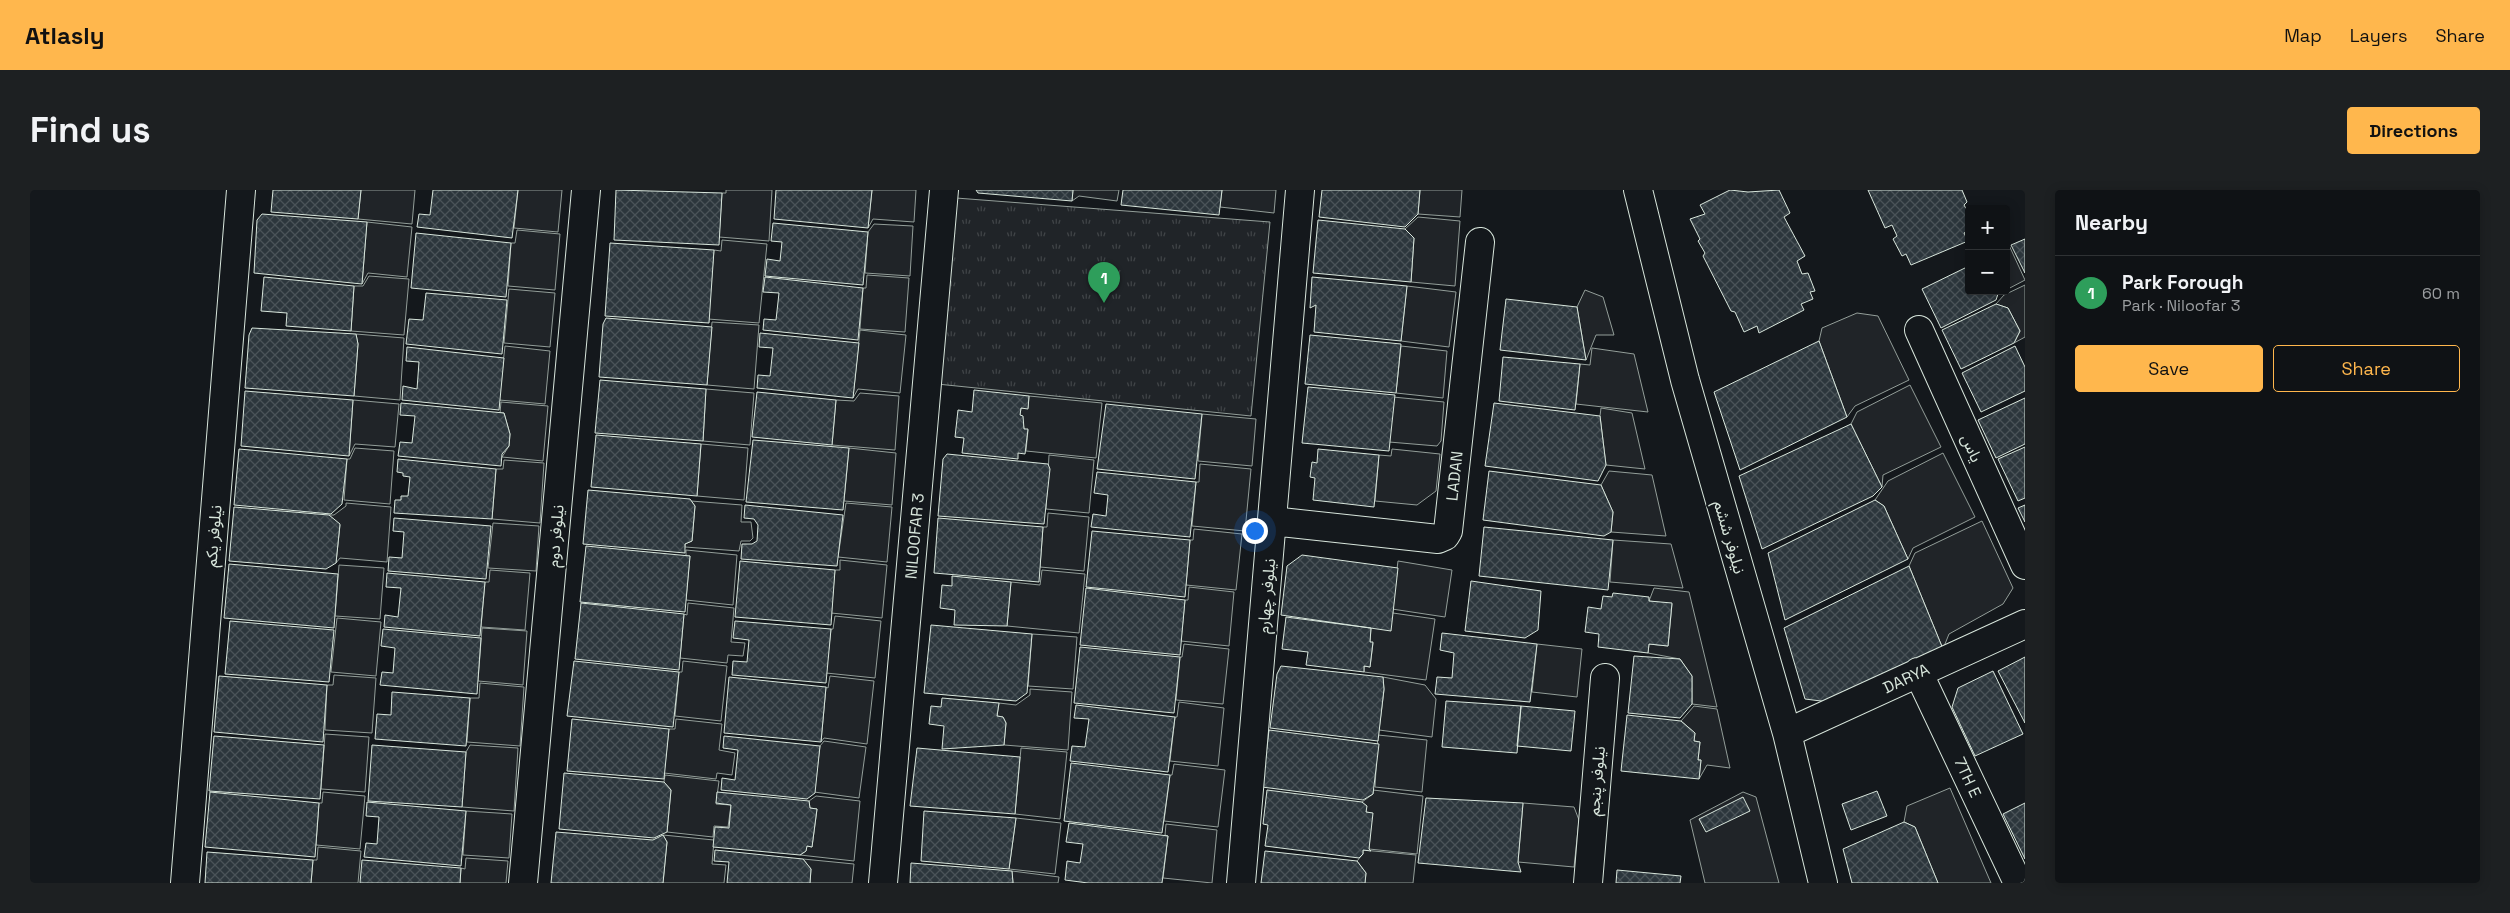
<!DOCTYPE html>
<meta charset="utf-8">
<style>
:root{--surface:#0f1215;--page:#1d2022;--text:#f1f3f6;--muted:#9b9ea0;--line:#2f3234;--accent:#ffb74d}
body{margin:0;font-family:"Space Grotesk","Noto Sans Arabic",sans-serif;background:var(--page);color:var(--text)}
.controls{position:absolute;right:15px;top:15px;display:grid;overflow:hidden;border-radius:5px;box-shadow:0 2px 12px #0003}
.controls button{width:45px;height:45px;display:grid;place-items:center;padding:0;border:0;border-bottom:1px solid var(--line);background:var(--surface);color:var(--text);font:25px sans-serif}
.you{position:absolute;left:1224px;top:340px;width:18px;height:18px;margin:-12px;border:4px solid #fff;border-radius:50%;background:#1a73e8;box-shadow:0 0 0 8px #1a73e833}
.badge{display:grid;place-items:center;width:32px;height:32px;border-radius:50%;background:var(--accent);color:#fff;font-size:16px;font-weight:700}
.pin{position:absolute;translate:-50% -41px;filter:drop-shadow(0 1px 2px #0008)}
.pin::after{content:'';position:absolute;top:26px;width:18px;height:15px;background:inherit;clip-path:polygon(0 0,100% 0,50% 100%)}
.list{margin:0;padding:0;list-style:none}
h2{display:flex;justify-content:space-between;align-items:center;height:65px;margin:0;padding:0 20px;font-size:21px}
h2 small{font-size:16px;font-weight:400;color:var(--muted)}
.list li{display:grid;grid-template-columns:32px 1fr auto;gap:15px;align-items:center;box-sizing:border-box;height:75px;padding:0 20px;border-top:1px solid var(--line)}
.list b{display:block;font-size:19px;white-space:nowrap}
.list p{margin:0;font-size:16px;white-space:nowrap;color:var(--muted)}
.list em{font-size:16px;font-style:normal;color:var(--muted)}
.actions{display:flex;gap:10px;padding:15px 20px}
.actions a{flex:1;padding:11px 0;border:1px solid var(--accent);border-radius:5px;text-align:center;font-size:18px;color:var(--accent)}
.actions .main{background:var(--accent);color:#111}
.map{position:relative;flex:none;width:1995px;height:693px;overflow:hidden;border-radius:5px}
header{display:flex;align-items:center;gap:30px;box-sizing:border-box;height:70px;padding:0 25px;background:var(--accent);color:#111}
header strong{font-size:24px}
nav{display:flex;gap:28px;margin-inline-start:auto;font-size:18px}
.intro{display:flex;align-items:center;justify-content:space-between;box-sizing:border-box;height:120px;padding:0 30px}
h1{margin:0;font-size:35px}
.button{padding:12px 22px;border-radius:5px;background:var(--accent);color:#111;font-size:18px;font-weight:700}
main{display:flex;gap:30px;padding:0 30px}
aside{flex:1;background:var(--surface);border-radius:5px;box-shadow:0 2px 12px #0003}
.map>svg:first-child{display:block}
.park{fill:url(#park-tufts);stroke:#939e99}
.garden{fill:#202428;stroke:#939e99}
.building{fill:url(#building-cross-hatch);stroke:#d8e6dc}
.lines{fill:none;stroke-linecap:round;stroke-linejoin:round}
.minor-casing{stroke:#d8e6dc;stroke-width:30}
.minor{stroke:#14181c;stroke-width:28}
.labels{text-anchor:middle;stroke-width:4;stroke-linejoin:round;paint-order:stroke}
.street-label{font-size:16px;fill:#d8e6dc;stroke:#14181c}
</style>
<header>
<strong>Atlasly</strong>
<nav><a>Map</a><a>Layers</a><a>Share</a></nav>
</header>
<div class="intro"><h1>Find us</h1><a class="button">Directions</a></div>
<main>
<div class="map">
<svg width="1995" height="693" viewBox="0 0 1995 693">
<defs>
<pattern id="park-tufts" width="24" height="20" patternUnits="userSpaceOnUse" patternTransform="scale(1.25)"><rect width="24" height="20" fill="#202428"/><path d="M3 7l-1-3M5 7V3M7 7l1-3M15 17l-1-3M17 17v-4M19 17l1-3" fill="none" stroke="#404447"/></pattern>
<pattern id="building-cross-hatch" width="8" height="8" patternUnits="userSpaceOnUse" patternTransform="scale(1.25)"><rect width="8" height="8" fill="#2c363c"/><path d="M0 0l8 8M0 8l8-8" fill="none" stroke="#4a5358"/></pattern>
</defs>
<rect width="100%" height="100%" fill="#14181c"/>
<path class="park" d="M926 8 1240 32 1221 226 907 194Z"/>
<path class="garden" d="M331 0H385L382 34 328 29Z
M488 0H532L528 42 484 38Z
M696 0H742L739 51 689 47 692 3H696Z
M842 0H886L884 32 843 29 838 38Z
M1043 0H1089L1087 11 1049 6 1042 11Z
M1192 0H1246L1244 23 1190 17Z
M1390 0H1432L1430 27 1388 24Z
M1388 27 1430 31 1425 96 1381 92 1384 48 1375 39Z
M337 32 382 37 377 87 338 83 332 94Z
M844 34 883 36 880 86 835 83 838 42Z
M487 40 530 44 525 100 478 96 481 53H485Z
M692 50 737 54 729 133 678 129 684 60 691 61Z
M1978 53 1995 90 1976 100V54Z
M837 85 879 88 875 142 830 139 833 98H836Z
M339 86 379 89 374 145 321 141 324 96H333Z
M1995 95V147L1984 153 1990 141 1978 118 1966 114 1974 105Z
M1377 96 1426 102 1419 157 1371 151Z
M479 99 525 103 520 157 474 153Z
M1555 100 1573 107 1584 145H1566L1556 170 1547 117Z
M1827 123 1848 126 1879 190 1825 216 1817 227 1789 151 1792 138Z
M682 132 729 135 724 199 677 195Z
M830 140 876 145 870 203 828 199 823 208Z
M326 144 374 148 370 210 324 206 328 154Z
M475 156 520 161 515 214 469 210Z
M1371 156 1417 161 1413 208 1366 203Z
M1562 158 1604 164 1618 222 1546 214 1550 174 1560 175Z
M1880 195 1911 257 1853 285 1852 297 1821 234 1827 222Z
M676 199 724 203 720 255 673 251Z
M830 203 869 206 865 260 802 255 806 210 824 211Z
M999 206 1072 213 1066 268 996 261 998 240 994 239 992 226 990 225 991 218H998Z
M1363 207 1414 212 1411 251 1407 256 1359 252Z
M323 210 369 214 365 257 325 254 319 266Z
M471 212 518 216 513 271 472 267 479 256 480 244 474 223H470Z
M1571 218 1602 223 1615 279 1576 275 1570 226Z
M1172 224 1226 229 1222 276 1168 271Z
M671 254 718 258 714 310 667 306Z
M325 258 364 261 360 314 314 310 317 269H320Z
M819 258 866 263 862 315 814 311Z
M1362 259 1410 264 1406 301 1387 315 1345 311 1349 265 1361 266Z
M1913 263 1945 327 1883 358 1878 369 1854 316 1845 310 1858 291Z
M1019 265 1064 270 1059 323 1016 319Z
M474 270 514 273 510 333 462 329 466 279H473Z
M1170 274 1221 279 1215 341 1162 336 1166 292H1169Z
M1579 281 1622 285 1636 346 1581 342 1583 322 1571 295Z
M661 311 712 315 711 332H721L723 348 720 351H711L709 361 655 357V354L662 351 665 316Z
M316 313 361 317 357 372 310 368 306 373 310 335 299 325H304L316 316Z
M816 313 862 317 857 372 808 367Z
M1018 323 1059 327 1054 381 1010 377 1013 337H1017Z
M1952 331 1983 398 1973 414 1919 444 1913 459 1879 376 1885 363Z
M463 333 509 336 506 381 458 378Z
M1164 339 1212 344 1206 400 1156 395 1160 350H1163Z
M1583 350 1641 354 1653 398 1580 392Z
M656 360 707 365 703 415 656 410 660 366H656Z
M810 370 857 375 852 428 801 423 805 380H810Z
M1368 371 1422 380 1415 427 1362 419Z
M309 375 354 378 350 429 305 426Z
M460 380 500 383 495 440 451 437 455 392H459Z
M1012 380 1055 384 1049 443 977 436 981 392 1010 395Z
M1159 397 1204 402 1199 456 1151 451 1155 410H1158Z
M1624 398 1659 402 1687 517 1662 514V486L1650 469 1618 463 1619 454 1638 456 1642 414 1619 411Z
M658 413 704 418 701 452 715 453 713 466 698 465 697 473 650 468 654 424 657 425Z
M1363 423 1405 429 1396 490 1334 482V476L1340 477 1343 453 1340 452 1341 438Z
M805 426 851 431 845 488 796 483 801 439H803Z
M307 428 351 432 346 486 301 482Z
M452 438 497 441 493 495 448 491Z
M1002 444 1047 447 1043 499 998 496Z
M1154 454 1199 459 1193 514 1146 510 1150 467H1152Z
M1507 454 1552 459 1547 507 1502 502Z
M653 471 697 476 691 531 645 526 649 482H652Z
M304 485 346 488 342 543 295 540 297 495H303Z
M800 486 844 491 837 554 794 548 791 552 796 497 798 498Z
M1353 487 1395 495 1406 509 1402 547 1349 540 1354 500Z
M450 493 494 497 490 556 437 552 440 508H449Z
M1000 499 1042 502 1038 560 974 555 976 533 973 527 967 526 969 513 986 515 1000 505Z
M1149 512 1194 518 1188 576 1140 571 1145 527H1147Z
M1664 516 1687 519 1700 578 1677 575 1669 589 1671 570H1668L1670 552 1664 551 1665 543 1651 531Z
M646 529 692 534 689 560 705 563 702 585 687 583 686 589 634 583 639 539H645Z
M295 544 339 547 335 602 291 599Z
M1348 545 1397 550 1392 602 1345 597Z
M794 551 836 557 829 608 784 602 790 556Z
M440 555 488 558 484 621 432 617 436 562Z
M991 558 1037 562 1030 629 985 624Z
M1144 574 1195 580 1188 637 1134 631 1140 585H1142Z
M635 585 689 591 686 614 701 615 698 637 684 636 683 647 637 642 641 600 634 592Z
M1920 598 1961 693H1908L1885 637 1874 632 1877 616Z
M1343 600 1393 606 1387 664 1339 659 1342 623 1336 622V616L1332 612 1343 604Z
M293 602 335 606 330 659 286 655 289 613H292Z
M1713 602 1726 607 1749 693H1675L1660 630Z
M786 606 830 611 824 671 770 665 776 661 777 656 782 657 787 619 780 618 779 611Z
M1493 613 1544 617 1549 630 1544 677 1488 672Z
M436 621 482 624 479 668 433 665Z
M986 628 1031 633 1025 684 979 679Z
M1136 634 1187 640 1182 693 1133 688 1138 646 1135 645Z
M633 645 684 650 682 674 696 675 694 693H633L637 652Z
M288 657 331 661 328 693H281L283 670H287Z
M1333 660 1386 665 1383 693H1335L1336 683 1327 671 1333 664Z
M436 668 478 671 476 693H430L431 678 435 679Z
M773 669 824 674 822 693H780L781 679Z
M982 681 1029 687 1028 693H983Z"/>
<path class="building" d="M243 0H331L328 29 241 22Z
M403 0H488L482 48 387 37 389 24 400 25Z
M586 0 692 3 689 55 584 50Z
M746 0H842L838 38 744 29Z
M946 0H1043L1042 11 948 3Z
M1093 0H1192L1189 25 1091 15Z
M1292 0H1390L1388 24 1375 37 1289 27Z
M1700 0 1718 2 1749 0 1760 23 1754 27 1775 66 1767 71 1772 84 1778 83 1785 101 1780 102 1783 109 1771 114 1774 120 1729 143 1727 136 1714 142 1705 122 1701 121 1673 66 1675 63 1668 51 1670 49 1660 29 1675 24 1670 15Z
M1838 0H1932L1937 12 1934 15 1939 24V40L1934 43 1938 51 1881 75 1876 64 1872 66 1863 49 1867 46 1862 35 1855 38Z
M232 24 337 32 332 94 224 83 227 30Z
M1288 30 1375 39 1384 48 1381 92 1283 83Z
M743 33 838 42 833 95 735 86 737 69 750 71 752 52 741 51Z
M386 43 481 53 476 107 381 98Z
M1995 49V83L1981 55Z
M580 53 684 60 679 133 575 126Z
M1939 76V101H1969L1966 110 1911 138 1892 99Z
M234 87 324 96 321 141 256 136 257 123 231 121Z
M735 87 833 98 828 150 733 140 734 129 746 130 749 103 733 102Z
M1282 87 1377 96 1371 151 1284 142 1286 115 1280 118Z
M396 103 477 110 472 164 376 154 379 129 393 130Z
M1476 109 1547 117 1556 170 1470 160Z
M1966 114 1978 118 1990 141 1984 153 1931 179 1912 140Z
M576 128 682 137 677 195 569 187 573 134Z
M222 138 326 144 328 154 324 206 215 198 219 145Z
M730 143 829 153 823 208 727 198 728 185 740 186 743 158 729 157Z
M1280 145 1371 154 1366 203 1275 194Z
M1789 151 1817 227 1710 280 1684 202Z
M1985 156 1995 177V201L1951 222 1932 183Z
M377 157 474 168 469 220 372 210 373 196 387 199 389 172 376 171Z
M1473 167 1550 174 1545 220 1469 211Z
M570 190 676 199 673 251 565 243Z
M1278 197 1365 205 1359 261 1272 253Z
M944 200 999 206 998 219 991 218 990 225 993 226 994 239H998L995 264 988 263V269L932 263 934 248 925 247 928 220 942 222Z
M215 201 323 210 319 266 211 256Z
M727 202 806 210 802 255 722 247Z
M1995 208V254L1966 268 1948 230Z
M371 213 474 223 480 244 479 256 472 264 471 276 368 266 370 252 382 253 385 226 370 225Z
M1464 213 1570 226 1576 275 1568 291 1455 276Z
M1076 214 1172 224 1165 289 1067 279Z
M1821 234 1852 297 1843 306 1732 359 1709 286Z
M566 245 671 254 667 306 561 297Z
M723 250 819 258 813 320 716 312Z
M1995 257V308L1988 311 1968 269Z
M209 259 317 269 312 314 301 324 204 315Z
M1288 259 1349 265 1344 317 1283 310 1285 288 1280 287 1282 272 1287 273Z
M917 264 1018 274 1020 279 1014 334 908 326 913 269Z
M368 269 466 279 462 329 364 323 365 310H371V306H378L380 287 373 286V283L367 282Z
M1459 281 1571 295 1583 322 1581 342 1574 346 1453 330Z
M1067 282 1166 292 1160 347 1061 337 1063 324 1076 326 1078 305 1064 303Z
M558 300 660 309 665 316 662 351 655 354V363L553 354Z
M1845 310 1854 316 1878 369 1755 430 1738 363Z
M715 315 813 325 807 376 711 369 712 354H722L727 351 728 335 724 329 714 328Z
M1995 315V332L1988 318Z
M204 317 299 325 310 334 306 373 296 379 199 371Z
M364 328 461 336 456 389 358 381 359 367 372 368 374 342 363 341Z
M908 328 1013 337 1009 392 904 383Z
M1454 337 1583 350 1578 400 1449 386Z
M1062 341 1160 350 1155 407 1056 397Z
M556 356 660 366 655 422 550 412Z
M1272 365 1368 378 1361 441 1251 425 1257 376Z
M710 371 805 380 801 435 705 427Z
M199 374 308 384 304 438 194 428Z
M1879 376 1913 459 1799 512 1775 509 1754 438Z
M357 383 455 392 450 446 354 437 355 425 368 427 371 398 356 397Z
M922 386 981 392 977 436 924 435 925 420 910 418 912 395 922 396Z
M1441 391 1511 401 1508 440 1495 448 1435 441Z
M1056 398 1155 410 1150 465 1050 455Z
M1583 403 1619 407V411L1642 413 1638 456 1619 454 1618 463 1568 457 1569 444 1555 442 1558 417 1571 419 1573 406 1582 407Z
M551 413 654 424 649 480 545 469Z
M1256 427 1341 438 1340 452H1343L1340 477 1334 476V482L1276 475 1278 462 1252 459Z
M200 431 304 440 299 492 195 484Z
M705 431 801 439 796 493 702 485 703 471 717 472 719 450 703 448Z
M901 435 1002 444 997 503 986 511 894 503Z
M353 439 451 448 447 504 350 495 352 482 363 483 365 458 351 456Z
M1412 443 1507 454 1500 512 1405 504 1407 487 1422 488 1424 463 1410 460Z
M1050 457 1150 467 1144 523 1044 513Z
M1604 466 1650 469 1662 486V514L1650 528 1598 523Z
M1995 467V533L1968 481Z
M544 471 649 482 643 537 537 526Z
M1251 476 1353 487 1354 499 1348 551 1240 538 1247 484Z
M1963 481 1993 544 1945 566 1922 517 1928 498Z
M189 486 297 495 293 552 184 542Z
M699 487 796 497 791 552 694 543Z
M362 502 440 508 436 556 345 549 347 524 361 525Z
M912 508 969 513 967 526 973 527 976 533 974 555 912 559 914 536 899 534 901 516 911 517Z
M1416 511 1491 516 1487 563 1412 557Z
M1046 515 1145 527 1138 582 1040 571 1042 556 1055 557 1059 529 1044 528Z
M1491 516 1545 521 1541 561 1487 556Z
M1597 525 1651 531 1665 543 1664 551 1670 552 1668 570H1671L1669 589 1591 581Z
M542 529 639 539 634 589 537 581Z
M1239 540 1349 554 1343 604 1333 610 1232 597Z
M184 546 294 555 290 609 179 601Z
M694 546 790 556 785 603 777 609 691 600 692 588 705 590 708 560 693 558Z
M342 555 436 562 432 617 338 611Z
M887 558 990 567 985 624 880 616Z
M1041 573 1140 585 1132 643 1034 631Z
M534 583 634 592 641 600 637 642 624 648 529 639Z
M1237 600 1332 612 1337 616 1336 622 1343 623 1339 659 1341 661 1333 660V664L1329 668 1235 656 1238 635 1233 634Z
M1847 601 1857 626 1821 640 1812 614Z
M180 602 289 613 285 667 175 657Z
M687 602 779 611 780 618 787 619 782 657 777 656 776 661 770 665 683 657 685 637 699 638 701 615 686 613Z
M1713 607 1720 621 1676 642 1669 629Z
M1396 608 1493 613 1488 672 1491 682 1388 673Z
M337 612 436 621 431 676 334 667 336 653 347 654 349 627 336 626Z
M1995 613V669L1973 624Z
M894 621 986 628 979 679 891 671Z
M1874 632 1885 637 1908 693H1822L1813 659Z
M1039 633 1138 646 1132 693H1058L1035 690 1037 671 1050 673 1053 654 1036 652Z
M526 642 623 650 633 645 637 652 633 693H521Z
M685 660 773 669 781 679 780 693H697L699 672 684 671Z
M1235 661 1327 671 1336 683 1335 693H1231Z
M177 662 283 670 281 693H175Z
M332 670 431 678 430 693H330Z
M881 673 982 681 983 693H880Z
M1587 680 1651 686 1650 693H1586Z"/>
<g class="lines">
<defs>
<path id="minor" d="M1608 0 1655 190 1757 543 1793 693
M1889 140 1995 375
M1242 331 1408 349 1415 346 1418 341 1450 52
M1888 482 1988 693
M1757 543 1995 434
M155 693 211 0
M493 693 556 0
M853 693 914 0
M1211 693 1270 0
M1558 693 1575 488"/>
</defs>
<use href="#minor" class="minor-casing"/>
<use href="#minor" class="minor"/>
</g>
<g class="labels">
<g class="street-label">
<text transform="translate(1942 258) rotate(66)" y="6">یاس</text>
<text transform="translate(1424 286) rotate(-84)" y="6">LADAN</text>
<text transform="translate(183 346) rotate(-85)" y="6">نیلوفر یکم</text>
<text transform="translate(525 346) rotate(-85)" y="6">نیلوفر دوم</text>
<text transform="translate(884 346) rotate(-85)" y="6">NILOOFAR 3</text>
<text transform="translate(1700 347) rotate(74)" y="6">نیلوفر ششم</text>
<text transform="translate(1236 406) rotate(-85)" y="6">نیلوفر چهارم</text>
<text transform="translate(1876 488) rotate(-25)" y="6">DARYA</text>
<text transform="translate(1938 587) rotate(65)" y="6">7TH E</text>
<text transform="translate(1566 591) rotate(-85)" y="6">نیلوفر پنجم</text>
</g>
</g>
</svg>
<div class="controls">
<button>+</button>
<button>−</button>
</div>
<div class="you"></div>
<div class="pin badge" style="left:1074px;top:113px;background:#2e9e5b">1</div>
</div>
<aside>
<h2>Nearby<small></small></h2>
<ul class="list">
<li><span class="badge" style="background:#2e9e5b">1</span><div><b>Park Forough</b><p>Park · Niloofar 3</p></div><em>60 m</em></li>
</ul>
<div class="actions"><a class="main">Save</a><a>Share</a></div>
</aside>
</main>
